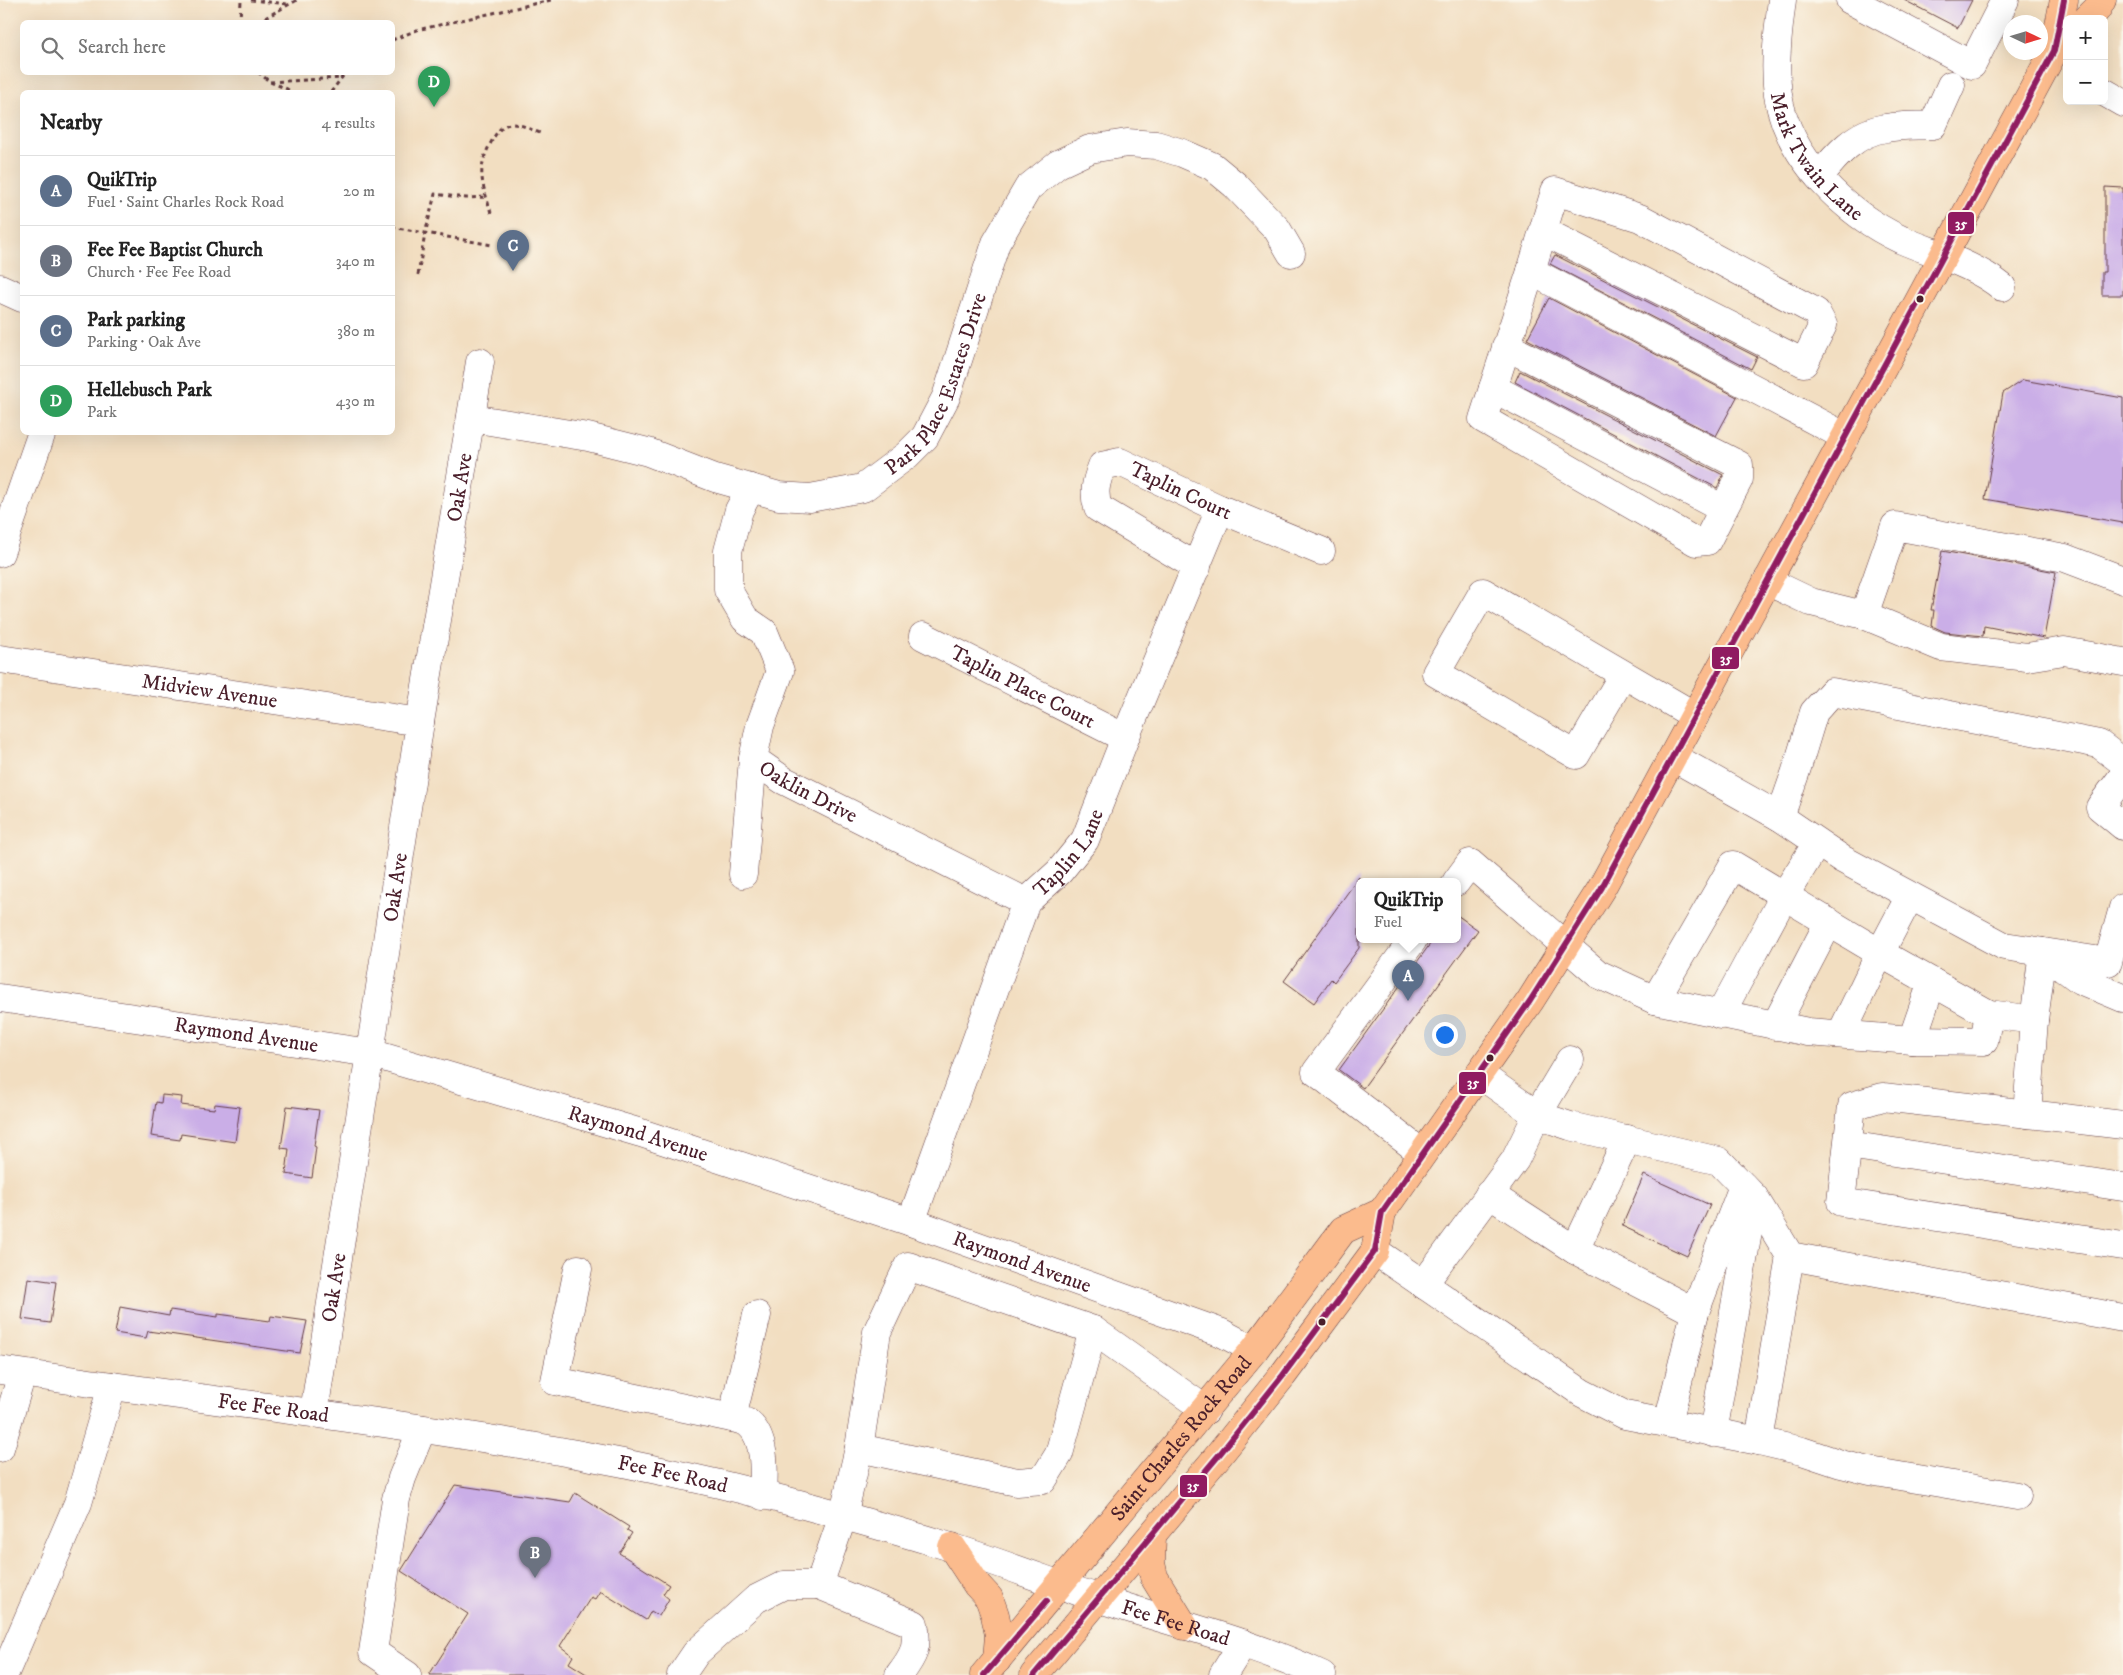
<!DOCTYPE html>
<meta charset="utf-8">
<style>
:root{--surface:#fff;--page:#f6f6f6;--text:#222;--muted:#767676;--line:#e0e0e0;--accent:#2563eb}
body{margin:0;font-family:"IM FELL DW Pica",serif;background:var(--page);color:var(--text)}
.controls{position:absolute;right:15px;top:15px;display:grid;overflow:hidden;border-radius:8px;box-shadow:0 5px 20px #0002}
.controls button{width:45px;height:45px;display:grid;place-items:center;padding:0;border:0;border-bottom:1px solid var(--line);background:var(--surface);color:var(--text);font:25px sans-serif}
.compass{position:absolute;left:2003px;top:15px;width:45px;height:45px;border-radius:50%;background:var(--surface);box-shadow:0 5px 20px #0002;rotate:94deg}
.you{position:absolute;left:1444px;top:1034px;width:18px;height:18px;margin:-12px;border:4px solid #fff;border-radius:50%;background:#1a73e8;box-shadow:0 0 0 8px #1a73e833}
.badge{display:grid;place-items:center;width:32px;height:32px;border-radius:50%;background:var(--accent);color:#fff;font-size:16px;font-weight:700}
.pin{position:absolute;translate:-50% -41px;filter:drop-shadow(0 1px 2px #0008)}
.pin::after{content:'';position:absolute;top:26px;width:18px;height:15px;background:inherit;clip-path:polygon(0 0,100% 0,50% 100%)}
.popup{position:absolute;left:1356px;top:878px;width:105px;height:65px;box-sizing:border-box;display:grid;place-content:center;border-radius:8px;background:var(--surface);filter:drop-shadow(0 1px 4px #0005);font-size:16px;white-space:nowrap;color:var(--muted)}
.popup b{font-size:19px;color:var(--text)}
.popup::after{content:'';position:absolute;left:50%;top:100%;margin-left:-10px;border:10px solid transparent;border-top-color:var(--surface)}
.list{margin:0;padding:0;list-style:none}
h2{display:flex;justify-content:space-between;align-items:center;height:65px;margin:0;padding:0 20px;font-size:21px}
h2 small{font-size:16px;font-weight:400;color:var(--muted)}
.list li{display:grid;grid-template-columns:32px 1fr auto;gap:15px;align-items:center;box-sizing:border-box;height:70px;padding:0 20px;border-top:1px solid var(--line)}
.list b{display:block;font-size:19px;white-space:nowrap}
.list p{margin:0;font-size:16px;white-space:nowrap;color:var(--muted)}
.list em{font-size:16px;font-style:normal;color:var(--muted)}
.icon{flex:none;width:28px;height:28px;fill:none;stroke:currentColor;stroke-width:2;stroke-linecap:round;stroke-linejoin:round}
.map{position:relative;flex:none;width:2123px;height:1675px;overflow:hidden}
.search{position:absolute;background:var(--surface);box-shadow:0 5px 20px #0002;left:20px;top:20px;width:375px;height:55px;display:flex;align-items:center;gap:12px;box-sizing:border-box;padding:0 18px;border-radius:8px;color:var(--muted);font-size:19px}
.panel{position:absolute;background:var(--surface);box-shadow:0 5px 20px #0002;left:20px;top:90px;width:375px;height:345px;border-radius:8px}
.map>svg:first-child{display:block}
.building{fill:#caaee7}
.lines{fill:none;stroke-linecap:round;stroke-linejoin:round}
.minor-casing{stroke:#633c42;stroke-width:29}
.major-casing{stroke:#633c42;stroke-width:29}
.path{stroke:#633c42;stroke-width:3;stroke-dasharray:4 4;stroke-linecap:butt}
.minor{stroke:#fff;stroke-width:28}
.major{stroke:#fbbb8d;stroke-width:28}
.bus-1-casing{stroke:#fbf7ec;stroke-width:10}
.bus-1{stroke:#901b61;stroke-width:6}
.bus-dot{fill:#4a1f2b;stroke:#fbf7ec;stroke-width:2}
.labels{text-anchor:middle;stroke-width:4;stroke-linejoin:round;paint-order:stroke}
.street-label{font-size:21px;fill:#4a1f2b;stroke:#fbf7ec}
.line-badge{stroke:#fbf7ec;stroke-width:2}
.badge-label{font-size:14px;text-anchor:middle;font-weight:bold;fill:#fff}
</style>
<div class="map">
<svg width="2123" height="1675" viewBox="0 0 2123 1675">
<rect width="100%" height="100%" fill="#fbf7ec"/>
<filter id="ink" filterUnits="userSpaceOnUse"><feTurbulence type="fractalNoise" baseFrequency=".02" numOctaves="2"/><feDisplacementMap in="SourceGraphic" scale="10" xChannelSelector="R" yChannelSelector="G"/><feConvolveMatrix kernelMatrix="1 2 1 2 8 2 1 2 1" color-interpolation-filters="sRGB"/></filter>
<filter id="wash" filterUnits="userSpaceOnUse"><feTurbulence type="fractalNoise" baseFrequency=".0096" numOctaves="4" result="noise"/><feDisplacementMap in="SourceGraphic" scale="20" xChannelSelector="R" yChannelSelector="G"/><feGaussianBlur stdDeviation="1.12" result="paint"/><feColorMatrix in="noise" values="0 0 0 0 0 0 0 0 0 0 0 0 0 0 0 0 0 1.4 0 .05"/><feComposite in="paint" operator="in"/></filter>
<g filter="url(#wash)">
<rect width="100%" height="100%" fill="#f2dec1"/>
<g id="blocks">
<path class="building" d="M1904 0H1972L1958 28Z
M2105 187 2123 188V295H2102V272H2105Z
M1555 255 1757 357 1751 369 1550 264Z
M1549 298 1737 397 1716 436 1527 339Z
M1520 371 1723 475 1717 488 1515 382Z
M2023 380 2123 398V523L1985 499 2003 393Z
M1942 551 2056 572 2044 638 1984 626 1983 636 1945 632 1932 626 1934 610H1931Z
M1359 877V948L1334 982 1331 979 1314 1003 1284 981Z
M1457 915 1478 930 1363 1088 1339 1070 1433 940H1457Z
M162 1095 182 1097 181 1105 214 1109 215 1104 240 1107 235 1142 181 1134 180 1140 151 1136 156 1102 161 1103Z
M287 1106 319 1110 314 1146 316 1147 312 1178 286 1174 289 1149 281 1148Z
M1644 1175 1710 1205 1687 1256 1622 1226Z
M28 1278 56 1282 50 1323 22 1319Z
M120 1307 169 1316 170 1310 218 1317V1314L270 1321 271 1316 307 1321 300 1353 148 1331 146 1338 115 1333Z
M455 1485 570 1502 575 1493 629 1527 627 1530 632 1533 619 1553 669 1585 663 1594 669 1599 659 1616 651 1611 646 1620 600 1591 595 1599 591 1597 560 1646 573 1656 569 1663 588 1675H429L468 1614 401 1571Z"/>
</g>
</g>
<g filter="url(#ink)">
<use href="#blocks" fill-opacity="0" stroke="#633c42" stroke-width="1"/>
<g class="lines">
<defs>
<g id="minor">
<path id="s1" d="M1782 0C1778 31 1774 64 1778 95 1788 159 1846 214 1902 240 1935 254 1974 264 2002 287"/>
<path d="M1850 0 1972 65 2005 0"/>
<path d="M2104 92 2123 103"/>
<path d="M1819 177C1836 155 1856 132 1886 128 1901 125 1918 126 1933 125L1951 85"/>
<path d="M1531 271 1555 191 1640 218 1816 312 1823 325 1804 363 1543 231"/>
<path d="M0 288 22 298"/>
<path d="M1506 346 1739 465V479L1707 541 1696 542 1483 419C1499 370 1515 320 1531 271L1846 437"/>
<path d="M1493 388 1723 509"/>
<path id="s2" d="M471 418 588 437 648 452 715 478 779 496 810 498 863 488 907 455 925 437 946 397 996 243 1028 188 1058 164 1090 149 1127 143 1156 145 1182 153 1212 166 1235 185 1277 229 1291 253"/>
<path id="s3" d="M751 488 739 510 728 551V590L745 619 764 632 780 671 760 726 753 759 783 780 1026 902"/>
<path d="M0 553 42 432"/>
<path id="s4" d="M1197 567 1098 508C1093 492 1096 482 1102 466L1120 462 1220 509 1321 551"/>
<path d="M1767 581 1811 602 1864 615 1941 647 2027 657 2064 651 2123 662"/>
<path d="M1864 615 1895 526 2065 558 2123 580"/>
<path id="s5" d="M923 636 1125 738"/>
<path id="s6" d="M0 659 420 722"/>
<path d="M1623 675 1576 755 1436 673 1483 592 1695 716"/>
<path d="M1673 757 1780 817 1842 859 2004 946 2108 962 2123 908"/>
<path d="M2123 776 2100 807 2123 826"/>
<path d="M1780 817 1796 771 1814 712 1832 692 2099 744 2123 762"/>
<path d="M743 874 753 759"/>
<path d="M1456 882 1470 863 1598 974 1655 1000 1808 1032 1912 1040 1984 1041 1989 1014"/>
<path d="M1413 940 1316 1072 1422 1153"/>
<path id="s7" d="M0 998 370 1053 641 1133 911 1222 1222 1333 1254 1350"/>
<path d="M1655 1000 1733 865 1880 953 1910 896"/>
<path d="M1720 1015 1784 896 1817 843"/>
<path d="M1775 1026 1829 922"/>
<path d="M1841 1034 1880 953 1989 1014 2034 1020"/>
<path d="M1912 1040 1932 982"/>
<path d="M1479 1074 1537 1115 1570 1126 1719 1161 1754 1197 1790 1256 2123 1318"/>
<path d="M2027 1114 2034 1020 2043 952 2080 980 2123 998"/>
<path d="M2123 1125 1883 1097 1852 1106 1841 1202 2123 1246"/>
<path d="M1627 1139 1575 1250 1695 1312 1743 1186"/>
<path d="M1848 1145 2123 1187"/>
<path d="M1489 1194 1575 1250"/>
<path id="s8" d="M911 1222 1026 902 1059 872 1085 840 1125 738 1220 509"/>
<path d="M1375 1251 1582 1393 1625 1415 1759 1441 1790 1256"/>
<path d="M578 1269 555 1381 732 1418C737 1419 744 1421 748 1423 767 1439 764 1474 763 1496"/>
<path d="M1423 1285 1515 1160 1537 1115 1570 1060"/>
<path id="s9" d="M0 1370C192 1399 385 1419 576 1454 703 1477 830 1510 954 1548 1004 1564 1053 1583 1103 1600 1176 1624 1252 1642 1322 1675"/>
<path id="s10" d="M314 1412 370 1053 420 722 480 362"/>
<path d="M732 1418 757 1315"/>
<path d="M1668 1423 1695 1312"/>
<path d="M1713 1433 1754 1197"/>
<path d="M1759 1441 1802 1451 1841 1464 1870 1471 2017 1496"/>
<path d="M0 1448 22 1374"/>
<path d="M859 1448 1017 1482 1043 1480 1059 1454 1093 1330"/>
<path d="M819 1585 914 1624C919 1647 913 1657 899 1675"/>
<path d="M4 1675 78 1503 112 1386"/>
<path d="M407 1675 373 1652 396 1499 402 1478 422 1429"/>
<path d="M681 1675 696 1653 756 1599 784 1585H819L843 1516 859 1448 877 1332 908 1266 1093 1330 1206 1410"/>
<path d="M1223 1675 1243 1643"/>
</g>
<g id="major">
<path d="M2087 19 2097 9 2102 0"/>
<path d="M1152 1535 1151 1563 1154 1577 1184 1626"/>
<path d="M952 1547 977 1585 989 1598 995 1615 999 1635 997 1660"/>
<path id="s11" d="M984 1675 1254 1350 1343 1230 1382 1212"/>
<path d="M1034 1675 1219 1455 1283 1375 1375 1251 1382 1212 1530 1001 1601 889 2054 51 2064 0"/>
</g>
</defs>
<use href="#minor" class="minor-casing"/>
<use href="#major" class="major-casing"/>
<path class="path" d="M251 0 288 4
M240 22 241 0
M258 22 297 0
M392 40 417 30 551 0
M258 72 270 82 287 89 292 92
M270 82 341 78
M331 92 346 72
M491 213C482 181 475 170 493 139 496 133 502 125 510 124 521 123 533 131 543 134
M392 227 492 245
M418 275 425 234 435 194 466 198 487 197"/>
<use href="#minor" class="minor"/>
<use href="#major" class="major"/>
<defs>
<path id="bus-1" d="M984 1675 1047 1601
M1034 1675 1219 1455 1283 1375 1375 1251 1382 1212 1530 1001 1601 889 2054 51 2064 0"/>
</defs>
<use href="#bus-1" class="bus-1-casing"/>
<use href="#bus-1" class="bus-1"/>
</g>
</g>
<g class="bus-dot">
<circle cx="1920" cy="299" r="4.5"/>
<circle cx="1490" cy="1058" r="4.5"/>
<circle cx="1322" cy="1322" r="4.5"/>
</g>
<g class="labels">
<g class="street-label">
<text dy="7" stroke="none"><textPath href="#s1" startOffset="169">Mark Twain Lane</textPath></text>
<text dy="7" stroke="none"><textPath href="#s2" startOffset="536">Park Place Estates Drive</textPath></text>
<text dy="7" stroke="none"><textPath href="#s10" startOffset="936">Oak Ave</textPath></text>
<text dy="7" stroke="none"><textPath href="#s4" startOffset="244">Taplin Court</textPath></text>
<text dy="7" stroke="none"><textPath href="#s5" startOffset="112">Taplin Place Court</textPath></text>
<text dy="7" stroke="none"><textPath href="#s6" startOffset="212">Midview Avenue</textPath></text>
<text dy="7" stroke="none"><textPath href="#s3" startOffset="362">Oaklin Drive</textPath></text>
<text dy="7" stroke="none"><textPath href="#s8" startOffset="406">Taplin Lane</textPath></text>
<text dy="7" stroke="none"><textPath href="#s10" startOffset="531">Oak Ave</textPath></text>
<text dy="7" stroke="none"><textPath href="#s7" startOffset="249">Raymond Avenue</textPath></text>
<text dy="7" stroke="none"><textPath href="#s7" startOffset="654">Raymond Avenue</textPath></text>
<text dy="7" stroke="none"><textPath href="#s7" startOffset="1059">Raymond Avenue</textPath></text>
<text dy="7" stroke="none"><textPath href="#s10" startOffset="126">Oak Ave</textPath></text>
<text dy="7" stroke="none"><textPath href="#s9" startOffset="276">Fee Fee Road</textPath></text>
<text dy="7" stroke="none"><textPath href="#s11" startOffset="308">Saint Charles Rock Road</textPath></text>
<text dy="7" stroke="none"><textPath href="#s9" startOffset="681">Fee Fee Road</textPath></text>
<text dy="7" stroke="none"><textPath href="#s9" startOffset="1206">Fee Fee Road</textPath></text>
</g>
</g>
<g class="line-badge">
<rect x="1947" y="211" width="28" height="24" rx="5" fill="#901b61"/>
<rect x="1711" y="646" width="29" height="24" rx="5" fill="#901b61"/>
<rect x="1458" y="1071" width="29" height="24" rx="5" fill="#901b61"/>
<rect x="1179" y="1474" width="29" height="24" rx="5" fill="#901b61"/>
</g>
<g class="badge-label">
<text x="1961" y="228">35</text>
<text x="1726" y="663">35</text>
<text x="1473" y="1087">35</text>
<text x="1193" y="1490">35</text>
</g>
</svg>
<div class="controls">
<button>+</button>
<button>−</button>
</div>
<svg class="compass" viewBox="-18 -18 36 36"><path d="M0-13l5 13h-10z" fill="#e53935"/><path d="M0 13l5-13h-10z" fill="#767676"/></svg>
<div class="you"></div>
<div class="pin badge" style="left:1408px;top:1001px;background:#5c6f8a">A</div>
<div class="popup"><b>QuikTrip</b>Fuel</div>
<div class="pin badge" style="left:535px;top:1578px;background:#6b7280">B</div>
<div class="pin badge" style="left:513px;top:271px;background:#5c6f8a">C</div>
<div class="pin badge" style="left:434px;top:107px;background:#2e9e5b">D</div>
<div class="search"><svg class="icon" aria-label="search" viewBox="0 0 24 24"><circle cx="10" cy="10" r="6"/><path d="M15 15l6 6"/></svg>Search here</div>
<section class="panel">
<h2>Nearby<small>4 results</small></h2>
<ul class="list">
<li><span class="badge" style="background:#5c6f8a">A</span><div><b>QuikTrip</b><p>Fuel · Saint Charles Rock Road</p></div><em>20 m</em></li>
<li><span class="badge" style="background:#6b7280">B</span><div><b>Fee Fee Baptist Church</b><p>Church · Fee Fee Road</p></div><em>340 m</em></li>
<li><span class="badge" style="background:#5c6f8a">C</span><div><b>Park parking</b><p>Parking · Oak Ave</p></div><em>380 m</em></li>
<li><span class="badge" style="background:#2e9e5b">D</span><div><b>Hellebusch Park</b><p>Park</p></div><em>430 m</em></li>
</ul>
</section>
</div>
